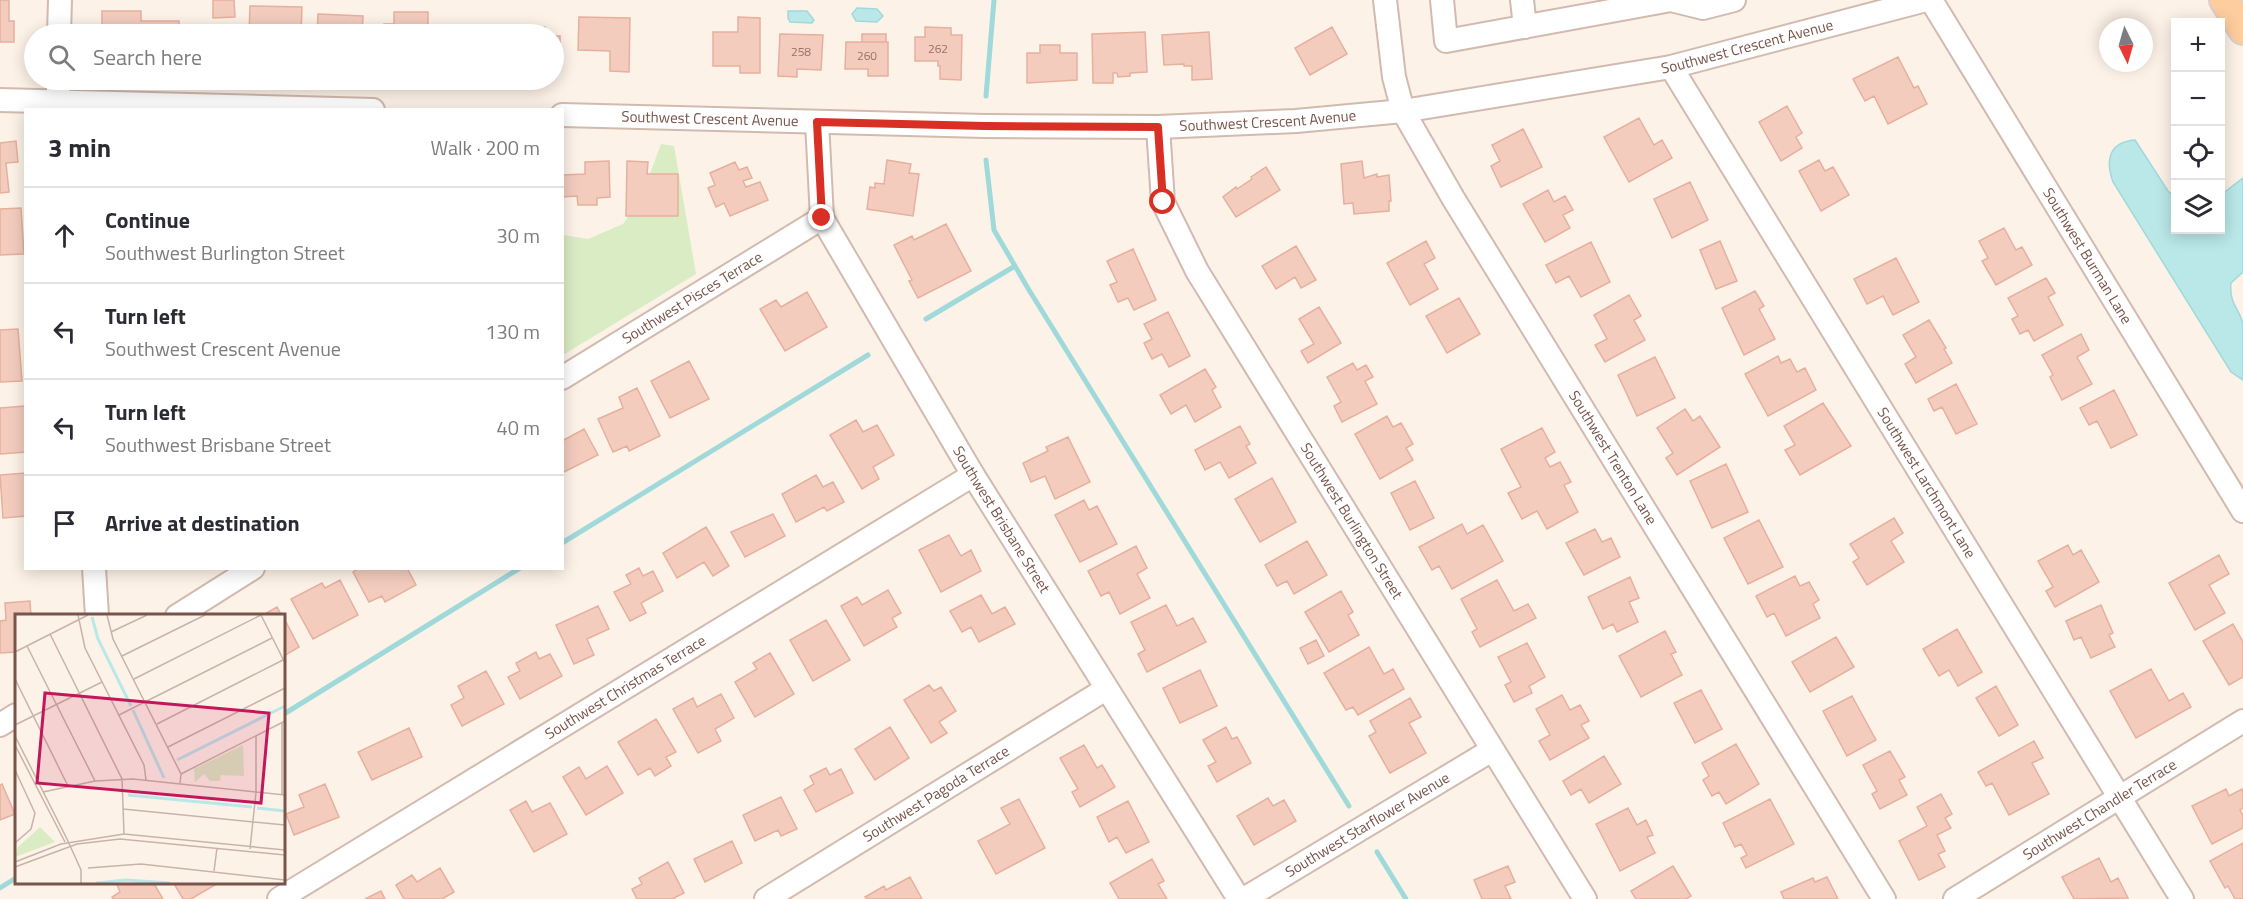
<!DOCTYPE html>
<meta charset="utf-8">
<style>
:root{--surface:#fff;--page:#f7f7f7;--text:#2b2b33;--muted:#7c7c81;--line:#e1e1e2}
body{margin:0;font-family:"Titillium Web",sans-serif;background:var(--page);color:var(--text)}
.controls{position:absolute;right:18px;top:18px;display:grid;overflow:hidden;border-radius:0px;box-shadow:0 3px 15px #0003}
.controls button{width:54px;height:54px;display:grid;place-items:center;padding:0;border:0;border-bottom:2px solid var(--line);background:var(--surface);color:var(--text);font:30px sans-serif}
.compass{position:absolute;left:2099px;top:18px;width:54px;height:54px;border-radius:50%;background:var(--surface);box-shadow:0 3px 15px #0003;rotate:175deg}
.stop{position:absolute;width:18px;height:18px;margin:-14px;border:4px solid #d93025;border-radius:50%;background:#fff}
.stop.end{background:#d93025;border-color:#fff;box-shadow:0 2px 6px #0008}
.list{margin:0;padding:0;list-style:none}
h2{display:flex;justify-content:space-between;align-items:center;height:78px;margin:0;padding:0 24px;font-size:26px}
h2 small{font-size:20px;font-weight:400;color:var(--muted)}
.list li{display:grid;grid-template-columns:39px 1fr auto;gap:18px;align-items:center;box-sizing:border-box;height:96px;padding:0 24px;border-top:2px solid var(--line)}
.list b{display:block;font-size:22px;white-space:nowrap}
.list p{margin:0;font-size:20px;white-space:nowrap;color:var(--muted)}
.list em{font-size:20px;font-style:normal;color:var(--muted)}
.icon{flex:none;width:33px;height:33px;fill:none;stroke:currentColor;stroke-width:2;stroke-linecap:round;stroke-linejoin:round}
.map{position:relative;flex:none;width:2243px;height:899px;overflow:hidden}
.search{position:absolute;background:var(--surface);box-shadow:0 3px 15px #0003;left:24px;top:24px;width:540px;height:66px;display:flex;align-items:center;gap:15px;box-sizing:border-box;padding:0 21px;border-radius:33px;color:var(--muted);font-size:22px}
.panel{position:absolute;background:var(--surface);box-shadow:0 3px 15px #0003;left:24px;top:108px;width:540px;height:462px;border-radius:0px}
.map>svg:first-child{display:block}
.green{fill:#daecc4}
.water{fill:#bae7e8;stroke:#a0d9da;stroke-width:1.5}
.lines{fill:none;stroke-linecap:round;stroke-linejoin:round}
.stream{stroke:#a0d9da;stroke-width:5}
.building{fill:#f3ccbe;stroke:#e7af9d;stroke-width:1.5}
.minor-casing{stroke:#d2baaf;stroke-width:26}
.major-casing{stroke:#d9cfcc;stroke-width:32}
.minor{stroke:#fff;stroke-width:22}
.major{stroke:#fdcd9e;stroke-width:28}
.route{stroke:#d93025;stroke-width:8}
.labels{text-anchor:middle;stroke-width:4.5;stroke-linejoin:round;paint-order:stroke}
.number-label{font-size:12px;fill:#977267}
.street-label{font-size:15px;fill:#78544a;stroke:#fff6ee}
.inset-river{fill:none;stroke:#bae7e8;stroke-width:3}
.inset-road{fill:none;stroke:#c8b3a8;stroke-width:1.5}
.view{fill:#c2185b;fill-opacity:0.15;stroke:#c2185b;stroke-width:3}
.inset-edge{fill:none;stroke:#78544a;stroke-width:3}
</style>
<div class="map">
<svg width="2243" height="899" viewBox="0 0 2243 899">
<rect width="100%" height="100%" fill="#fdf2e7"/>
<path class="green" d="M661 144 674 146 696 274 563 355V235L588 239 623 224 641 198Z"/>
<path class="water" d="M857 8 877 9 883 16 877 22 856 21 852 14Z
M788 11H807L814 20 812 23 790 22 788 18Z
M2135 140 2168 191 2175 197 2176 230H2220L2221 195 2243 178V272L2231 283C2229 303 2238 307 2243 323 2243 335 2243 366 2243 380L2231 372 2113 182C2105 160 2109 142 2135 140Z"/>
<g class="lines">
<path class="stream" d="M986 96 994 0
M986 160 994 230 1029 290 1349 806
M926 319 1015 266
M562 543 868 355
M284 714 520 568
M1377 852 1406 899
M0 888 16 878"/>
</g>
<path class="building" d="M0 0H9V21H14V42H0Z
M213 0H234L235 17 213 18Z
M250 6 302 7 301 34H249Z
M102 11H141V21H179V34H102Z
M394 12H428V34H384V24H394Z
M318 14 363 16 362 34H317Z
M579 17 630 18 629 72 610 71V51L578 50Z
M738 17 760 18V73H740V66H713V32H738Z
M527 26 545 27V34H527Z
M925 27 951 28V35H962L961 80 940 79V66H938V61H915V37H925Z
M1332 27 1347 54 1310 75 1295 48Z
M1145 32 1147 72 1130 73V76L1118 77 1117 73H1113V83H1093L1092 34Z
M1209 32 1212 79 1192 80V66H1184V64L1164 65 1162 35Z
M780 34 823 35 821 70 797 69V77L778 76Z
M862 34H886V42H862Z
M554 36H560V61H554Z
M846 42H888V76H868V69H845Z
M1040 45H1060V53H1077V80L1027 83V53H1040Z
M1898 57 1914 88 1918 86 1927 104 1888 124 1874 96 1865 101 1853 79Z
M1787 106 1802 133 1796 137 1802 148 1781 161 1759 122Z
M1639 118 1654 145 1662 140 1672 158 1629 182 1604 137Z
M1523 129 1542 167 1501 187 1491 166 1500 161 1492 145Z
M16 141 18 162 6 163 9 192 0 193V143Z
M887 160 911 164 909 173 919 174 913 216 867 209 870 187 875 188V183L884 184Z
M1819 160 1825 171 1833 167 1849 195 1821 211 1799 171Z
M609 161 610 197 597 198V205H578L577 196 562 197V175L585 174V162Z
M627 161 648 162 647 174H678V216H626Z
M1362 161 1364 178 1377 174V177L1389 175 1391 201H1389V211L1354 214 1353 203 1344 204 1341 164Z
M735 162 739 170 747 167 752 178 743 181 746 187 760 182 768 200 730 216 724 203 716 207 708 188 715 185 710 173Z
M1266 167 1280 190 1236 217 1223 197 1236 187 1237 189 1252 179 1251 177Z
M1690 182 1708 220 1672 238 1654 199Z
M1548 190 1554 202 1565 196 1573 210 1563 215 1570 228 1545 242 1523 204Z
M21 208 24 254 0 255V209Z
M946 224 971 271 918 298 909 281 912 280 894 245 912 236 914 240Z
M2004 228 2016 250 2022 247 2032 265 1996 285 1982 261 1988 258 1979 241Z
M1426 241 1435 258 1424 264 1438 289 1410 305 1387 263Z
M1720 241 1737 281 1716 289 1700 250Z
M1591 242 1610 282 1581 297 1569 276 1556 283 1546 265Z
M1296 246 1316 280 1301 288 1295 277 1276 289 1262 266Z
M1133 249 1156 300 1134 310 1128 298 1118 302 1110 285 1117 282 1107 261Z
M1896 258 1919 302 1893 315 1883 296 1867 304 1854 279Z
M2046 278 2055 293 2048 297 2063 325 2034 341 2028 330 2020 334 2012 319 2018 316 2008 298Z
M1755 291 1764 306 1759 309 1775 339 1744 355 1722 308Z
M807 292 827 327 785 351 760 309 776 300 781 307Z
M1629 295 1641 316 1634 320 1645 340 1605 362 1595 345 1607 339 1594 315Z
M1459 298 1480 334 1447 353 1426 316Z
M1319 307 1341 343 1308 363 1301 351 1314 344 1299 319Z
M1168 312 1190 356 1169 367 1162 354 1152 359 1144 343 1152 339 1144 324Z
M1929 320 1946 348 1944 349 1952 363 1916 383 1905 364 1916 357 1903 335Z
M18 329 22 381 0 382V330Z
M2081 334 2089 350 2077 357 2092 384 2062 400 2050 377 2053 375 2042 355Z
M1778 356 1781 363 1790 359 1797 372 1805 368 1816 390 1768 416 1745 374Z
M1655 357 1675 398 1637 416 1618 375Z
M689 361 709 399 670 418 651 381Z
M1353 363 1357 370 1366 365 1373 377 1365 381 1377 404 1342 422 1334 406 1341 402 1327 377Z
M1205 369 1216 387 1212 390 1221 407 1195 422 1186 405 1171 414 1160 395Z
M1956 384 1977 424 1956 434 1942 407 1934 411 1928 399Z
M637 388 660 436 629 451 627 446 613 452 598 419 623 408 619 397Z
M2114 390 2137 435 2111 448 2097 421 2089 425 2080 408Z
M1823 403 1851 446 1800 475 1785 450 1795 445 1784 426Z
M25 406 26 452 0 454V408Z
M1685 409 1693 421 1700 416 1720 447 1677 475 1666 458 1673 453 1657 428Z
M1387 416 1393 427 1401 423 1413 444 1406 448 1413 460 1380 479 1355 434Z
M856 420 863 432 877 425 894 455 873 467 879 479 862 489 830 435Z
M1240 426 1250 444 1246 446 1256 463 1229 478 1220 462 1205 470 1195 450Z
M1542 428 1555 452 1545 458 1550 467 1560 462 1571 482 1564 485 1578 512 1547 529 1537 511 1522 519 1508 493 1521 487 1501 449Z
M584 429 598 455 562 473V441Z
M1068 437 1090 482 1055 499 1045 476 1031 482 1023 463 1048 451 1046 447Z
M1726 464 1748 512 1712 528 1690 481Z
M26 473V516L3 518 0 475Z
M816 475 823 487 833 482 844 502 827 511 824 507 796 522 782 494Z
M1272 478 1296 522 1260 542 1235 499Z
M1415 481 1434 518 1410 530 1391 493Z
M1084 500 1089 510 1097 506 1117 544 1080 562 1055 515Z
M773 514 785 536 745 557 731 532Z
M1894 518 1903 533 1891 541 1904 562 1867 585 1853 562 1859 558 1850 544Z
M1759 520 1783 567 1748 584 1724 538Z
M1462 524 1467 534 1483 525 1503 561 1452 589 1439 566 1432 570 1419 547Z
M706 527 729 566 713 576 704 562 677 578 663 553Z
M1595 529 1602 542 1611 538 1620 557 1584 575 1566 543Z
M949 535 961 556 971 550 981 571 941 592 919 550Z
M1307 541 1327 575 1294 594 1287 581 1277 586 1265 565Z
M2068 545 2073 555 2081 550 2099 582 2055 607 2046 591 2053 587 2038 561Z
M1136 546 1147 568 1137 574 1150 598 1120 614 1109 592 1101 596 1088 571Z
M2219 555 2229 574 2209 585 2225 613 2195 630 2169 583Z
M359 568H407L416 585 385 602 382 596 369 602 353 572Z
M639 568 643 576 653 571 663 591 641 603 646 613 630 621 614 592 631 584 626 575Z
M1795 576 1800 586 1809 582 1819 600 1813 604 1820 618 1786 636 1774 613 1767 617 1756 596Z
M1630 577 1639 598 1629 602 1638 622 1617 632 1613 624 1603 629 1588 597Z
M340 580 358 615 313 639 291 599 322 583 325 588Z
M1497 580 1514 611 1528 604 1536 618 1480 647 1472 632 1477 629 1461 599Z
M888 590 901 613 892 618 897 627 864 646 841 606 857 597 862 605Z
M1341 591 1353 612 1348 615 1359 635 1329 652 1305 612Z
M981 595 992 614 1005 607 1015 624 979 642 971 627 962 632 950 611Z
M30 601 31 616H16V652L0 653V621L6 620 5 603Z
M1166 605 1177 626 1193 618 1206 642 1147 672 1138 654 1145 650 1131 622Z
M2101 605 2113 633 2109 635 2115 647 2091 658 2081 637 2074 640 2066 621Z
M598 606 609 629 587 639 594 655 574 664 556 625Z
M277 607 282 616H261Z
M284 618 299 647 284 656Z
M826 620 850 660 813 681 790 640Z
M2233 624 2243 642V677L2229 685 2203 641Z
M1957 629 1982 672 1958 686 1949 670 1939 676 1923 649Z
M1665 631 1676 652 1671 654 1682 675 1641 697 1619 656Z
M1836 637 1854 667 1810 692 1792 662Z
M1316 640 1324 656 1308 664 1300 648Z
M1527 643 1545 677 1529 686 1532 693 1514 702 1505 685 1511 682 1498 657Z
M1369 647 1384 674 1393 669 1404 689 1358 715 1353 707 1346 710 1324 673Z
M536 652 539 659 550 654 562 676 520 699 508 677 520 671 516 663Z
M770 653 794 694 755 717 735 682 757 669 753 663Z
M2151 669 2169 701 2183 693 2191 707 2136 738 2110 691Z
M1200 670 1217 706 1180 723 1163 688Z
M486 671 504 704 462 726 451 705 464 698 458 686Z
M929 685 934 691 941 687 956 711 939 722 947 733 931 743 904 700Z
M1996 686 2018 725 1999 736 1976 698Z
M1701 690 1722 729 1695 743 1674 703Z
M721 694 734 718 715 729 721 741 698 753 673 709 693 698 697 707Z
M1562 695 1570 710 1580 705 1589 721 1581 725 1589 738 1550 760 1539 741 1550 735 1536 709Z
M1852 696 1876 740 1847 756 1823 711Z
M1410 698 1421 717 1409 723 1426 753 1390 773 1369 736 1376 732 1370 721Z
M656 719 676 752 666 757 671 766 655 776 650 768 638 775 618 742Z
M890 727 909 758 875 780 855 749Z
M1226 727 1232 739 1237 737 1251 763 1217 782 1208 766 1216 762 1203 740Z
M409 728 422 757 372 780 358 752Z
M2034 741 2043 758 2032 763 2049 794 2009 815 1992 783 1986 786 1978 772Z
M1736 744 1759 784 1726 804 1719 792 1712 796 1703 780 1709 776 1702 763Z
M1084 745 1097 768 1102 765 1115 787 1080 807 1072 792 1078 789 1060 758Z
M1890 751 1905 777 1899 780 1907 795 1880 809 1872 794 1877 791 1863 765Z
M1604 756 1621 784 1589 803 1581 789 1571 795 1563 781Z
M607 766 623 793 586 815 563 777 579 767 586 779Z
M826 768 830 775 841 769 853 793 816 812 804 790 814 784 810 776Z
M2 784 15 814 0 820V785Z
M325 784 339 817 294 835 286 814 304 807 299 795Z
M2226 789 2229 796 2242 789 2243 792V808L2240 810 2243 816V828L2212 844 2192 806Z
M1941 794 1952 814 1945 818 1951 828 1937 835 1945 851 1938 854 1945 867 1919 880 1899 841 1927 826 1917 807Z
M781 797 797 829 781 836 778 830 755 841 743 815Z
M1268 798 1273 806 1284 800 1296 821 1254 845 1237 816Z
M1019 799 1045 848 996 874 978 841 1010 824 1001 808Z
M1770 799 1794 844 1746 868 1741 858 1747 855 1741 844 1735 847 1723 823Z
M526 801 532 812 550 803 567 834 534 852 510 810Z
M1128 801 1149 842 1126 853 1117 837 1109 842 1097 817Z
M1628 808 1637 825 1646 820 1653 835 1647 837 1655 853 1620 871 1596 824Z
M732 841 742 863 705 882 694 859Z
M2243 843V899H2235L2228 886 2225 888 2210 861Z
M2099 858 2111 882 2118 878 2128 898 2074 899 2062 877Z
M1152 859 1164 881 1158 884 1167 899H1119L1110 883Z
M668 862 684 893 672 899H637L632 889 642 884 639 878Z
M1508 866 1515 882 1505 886 1511 899H1482L1474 880Z
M1673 866 1691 896 1686 899H1636L1631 891Z
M440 868 454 892 442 899H404L396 885 412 875 417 882Z
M910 877 922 899H867L865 897 884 886 886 890Z
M1827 877 1838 899H1784L1781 892 1813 878 1815 882Z
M153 882 163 899H113L112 897 120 892 116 882Z
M173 882H220L191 899H183Z
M381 891 385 899H365Z"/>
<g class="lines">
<defs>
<g id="minor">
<path id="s1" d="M1385 0 1394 77 1403 111 1453 198 1884 899"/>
<path d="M1442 0 1446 41 1671 0 1703 8 1734 0"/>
<path d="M1522 0 1525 27"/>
<path id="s2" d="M1931 0 2243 511"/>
<path d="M59 34 60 0"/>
<path id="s3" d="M1671 67 2182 899"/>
<path d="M58 80V110"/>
<path d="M0 100 373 110"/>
<path id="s4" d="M562 115 985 126 1158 127 1296 121 1403 111 1671 67 1926 0"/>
<path id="s5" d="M817 122 822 218 973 475 1239 899"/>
<path id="s6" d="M1158 127 1163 202 1197 271 1585 899"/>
<path id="s7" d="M562 378 822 218"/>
<path d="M94 568 97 616"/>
<path d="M177 616 253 568"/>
<path d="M0 725 16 715"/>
<path id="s8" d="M279 899 973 475"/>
<path id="s9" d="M766 899 1106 689"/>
<path id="s10" d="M1244 899 1492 750"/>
<path id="s11" d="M1955 899 2243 721"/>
</g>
<path id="major" d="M2224 0 2243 30"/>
</defs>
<use href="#minor" class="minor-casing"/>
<use href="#major" class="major-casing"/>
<use href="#minor" class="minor"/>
<use href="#major" class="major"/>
</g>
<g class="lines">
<path class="route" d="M822 218 817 122 985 126 1158 127 1163 202"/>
</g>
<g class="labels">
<g class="number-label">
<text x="938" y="53">262</text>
<text x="801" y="56">258</text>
<text x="867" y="60">260</text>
</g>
<g class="street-label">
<text dy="5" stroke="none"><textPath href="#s4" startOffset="1192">Southwest Crescent Avenue</textPath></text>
<text dy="5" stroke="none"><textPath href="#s4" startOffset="148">Southwest Crescent Avenue</textPath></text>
<text dy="5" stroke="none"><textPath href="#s4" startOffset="706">Southwest Crescent Avenue</textPath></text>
<text dy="5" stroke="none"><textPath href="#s2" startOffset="300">Southwest Burman Lane</textPath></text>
<text dy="5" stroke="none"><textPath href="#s7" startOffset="153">Southwest Pisces Terrace</textPath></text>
<text dy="5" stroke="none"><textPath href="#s1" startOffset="518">Southwest Trenton Lane</textPath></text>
<text dy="5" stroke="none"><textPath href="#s3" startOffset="488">Southwest Larchmont Lane</textPath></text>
<text dy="5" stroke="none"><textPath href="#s5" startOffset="447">Southwest Brisbane Street</textPath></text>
<text dy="5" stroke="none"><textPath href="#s6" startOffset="446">Southwest Burlington Street</textPath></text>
<text dy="5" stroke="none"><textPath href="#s8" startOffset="406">Southwest Christmas Terrace</textPath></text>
<text dy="5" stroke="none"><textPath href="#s9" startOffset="200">Southwest Pagoda Terrace</textPath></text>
<text dy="5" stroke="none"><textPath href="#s11" startOffset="170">Southwest Chandler Terrace</textPath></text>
<text dy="5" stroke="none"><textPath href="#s10" startOffset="144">Southwest Starflower Avenue</textPath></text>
</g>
</g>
<g transform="translate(15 614)">
<rect width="270" height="270" fill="#fdf2e7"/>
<path d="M228 131 229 162 206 161 205 167H195L189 160 180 168 179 155ZM25 213 40 228 0 243 3 233Z" fill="#daecc4"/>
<path class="inset-river" d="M77 3 83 25 116 92M118 96 149 164M162 146 270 92M113 181 237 193M242 194 270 197M81 269 111 266 155 269"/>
<path class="inset-road" d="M63 1 70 34 129 151 131 166M92 1 98 25 166 160 165 169M246 1 270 49M96 18 132 1M35 20 107 165 109 220M12 32 80 167M0 38 73 1M107 42 190 1M0 65 53 172M119 65 246 1M104 101 257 24M142 110 268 46M0 111 87 68M0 122 52 225 66 256V269M0 131 50 228M153 133 270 74M0 156 20 199 16 215 0 229M166 160 270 107M28 178 80 167 118 165 270 181M267 181V109M108 195 270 211M235 235 241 178V122M0 248 46 230 109 220 270 236M0 253 62 230 105 225 270 241M73 254 126 250 270 266M199 257 202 234"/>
<path class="view" d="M30 79 254 99 246 189 22 169Z"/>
<rect width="270" height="270" class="inset-edge"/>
</g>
</svg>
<div class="controls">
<button>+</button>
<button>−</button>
<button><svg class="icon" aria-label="locate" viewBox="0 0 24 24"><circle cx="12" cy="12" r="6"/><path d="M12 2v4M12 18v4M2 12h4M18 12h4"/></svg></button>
<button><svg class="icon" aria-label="layers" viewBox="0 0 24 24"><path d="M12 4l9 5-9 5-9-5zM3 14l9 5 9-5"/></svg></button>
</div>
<svg class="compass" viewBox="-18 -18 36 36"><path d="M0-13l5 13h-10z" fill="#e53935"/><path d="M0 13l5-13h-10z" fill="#7c7c81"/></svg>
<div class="stop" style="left:1163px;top:202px"></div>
<div class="stop end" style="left:822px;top:218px"></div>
<div class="search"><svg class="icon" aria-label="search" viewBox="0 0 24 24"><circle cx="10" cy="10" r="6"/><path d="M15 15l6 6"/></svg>Search here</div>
<section class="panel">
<h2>3 min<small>Walk · 200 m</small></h2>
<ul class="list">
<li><svg class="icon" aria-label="ahead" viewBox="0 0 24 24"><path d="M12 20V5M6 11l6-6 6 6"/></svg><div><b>Continue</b><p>Southwest Burlington Street</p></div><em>30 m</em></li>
<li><svg class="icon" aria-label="left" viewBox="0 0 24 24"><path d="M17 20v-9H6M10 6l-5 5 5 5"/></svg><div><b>Turn left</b><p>Southwest Crescent Avenue</p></div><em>130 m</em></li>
<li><svg class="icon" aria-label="left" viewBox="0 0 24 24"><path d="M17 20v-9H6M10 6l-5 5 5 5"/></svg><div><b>Turn left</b><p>Southwest Brisbane Street</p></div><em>40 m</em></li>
<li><svg class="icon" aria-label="arrive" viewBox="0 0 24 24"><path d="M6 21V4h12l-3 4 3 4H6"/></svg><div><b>Arrive at destination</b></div></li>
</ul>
</section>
</div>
